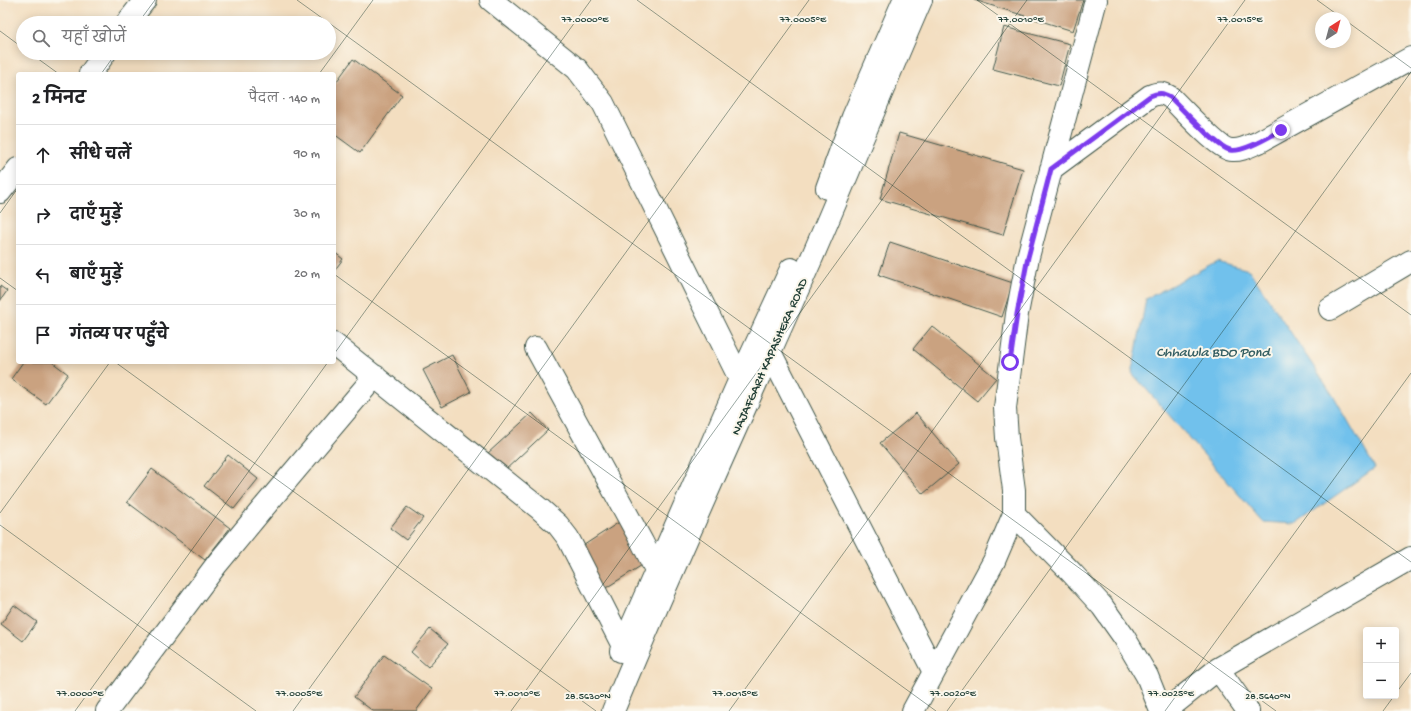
<!DOCTYPE html>
<html lang="hi">
<meta charset="utf-8">
<style>
:root{--surface:#fff;--page:#f2f2f2;--text:#202124;--muted:#757577;--line:#e0e0e0}
body{margin:0;font-family:"Gochi Hand","Playpen Sans Deva",sans-serif;background:var(--page);color:var(--text)}
.controls{position:absolute;right:12px;bottom:12px;display:grid;overflow:hidden;border-radius:4px;box-shadow:0 2px 10px #0003}
.controls button{width:36px;height:36px;display:grid;place-items:center;padding:0;border:0;border-bottom:1px solid var(--line);background:var(--surface);color:var(--text);font:20px sans-serif}
.compass{position:absolute;left:1315px;top:12px;width:36px;height:36px;border-radius:50%;background:var(--surface);box-shadow:0 2px 10px #0003;rotate:36deg}
.stop{position:absolute;width:12px;height:12px;margin:-9px;border:3px solid #7c3aed;border-radius:50%;background:#fff}
.stop.end{background:#7c3aed;border-color:#fff;box-shadow:0 1px 4px #0008}
.list{margin:0;padding:0;list-style:none}
h2{display:flex;justify-content:space-between;align-items:center;height:52px;margin:0;padding:0 16px;font-size:17px}
h2 small{font-size:13px;font-weight:400;color:var(--muted)}
.list li{display:grid;grid-template-columns:26px 1fr auto;gap:12px;align-items:center;box-sizing:border-box;height:60px;padding:0 16px;border-top:1px solid var(--line)}
.list b{display:block;font-size:15px;white-space:nowrap}
.list em{font-size:13px;font-style:normal;color:var(--muted)}
.icon{flex:none;width:22px;height:22px;fill:none;stroke:currentColor;stroke-width:2;stroke-linecap:round;stroke-linejoin:round}
.map{position:relative;flex:none;width:1411px;height:711px;overflow:hidden}
.search{position:absolute;background:var(--surface);box-shadow:0 2px 10px #0003;left:16px;top:16px;width:320px;height:44px;display:flex;align-items:center;gap:10px;box-sizing:border-box;padding:0 14px;border-radius:22px;color:var(--muted);font-size:15px}
.panel{position:absolute;background:var(--surface);box-shadow:0 2px 10px #0003;left:16px;top:72px;width:320px;height:292px;border-radius:4px}
.map>svg:first-child{display:block}
.water{fill:#71c1ec;stroke:#487f90}
.building{fill:#caa280}
.lines{fill:none;stroke-linecap:round;stroke-linejoin:round}
.minor-casing{stroke:#3f5549;stroke-width:24}
.major-casing{stroke:#3f5549;stroke-width:24}
.minor{stroke:#fff;stroke-width:22}
.major{stroke:#fff;stroke-width:22}
.route{stroke:#7c3aed;stroke-width:5}
.ticks{fill:none;stroke:#1f3d34;stroke-width:1;stroke-opacity:0.45}
.labels{text-anchor:middle;stroke-width:4;stroke-linejoin:round;paint-order:stroke}
.street-label{font-size:13px;fill:#1f3d34;stroke:#fbf7ec}
.water-label{font-size:14px;font-style:italic;fill:#345e62;stroke:#fbf7ec}
.ticks-label{font-size:10px;text-anchor:middle;fill:#1f3d34;stroke:#fbf7ec;stroke-width:4;stroke-linejoin:round;paint-order:stroke}
</style>
<div class="map">
<svg width="1411" height="711" viewBox="0 0 1411 711">
<rect width="100%" height="100%" fill="#fbf7ec"/>
<filter id="ink" filterUnits="userSpaceOnUse"><feTurbulence type="fractalNoise" baseFrequency=".025" numOctaves="2"/><feDisplacementMap in="SourceGraphic" scale="8" xChannelSelector="R" yChannelSelector="G"/><feConvolveMatrix kernelMatrix="1 2 1 2 8 2 1 2 1" color-interpolation-filters="sRGB"/></filter>
<filter id="wash" filterUnits="userSpaceOnUse"><feTurbulence type="fractalNoise" baseFrequency=".012" numOctaves="4" result="noise"/><feDisplacementMap in="SourceGraphic" scale="16" xChannelSelector="R" yChannelSelector="G"/><feGaussianBlur stdDeviation="0.9" result="paint"/><feColorMatrix in="noise" values="0 0 0 0 0 0 0 0 0 0 0 0 0 0 0 0 0 1.4 0 .05"/><feComposite in="paint" operator="in"/></filter>
<g filter="url(#wash)">
<rect width="100%" height="100%" fill="#f3dec0"/>
<path class="water" d="M1217 261 1249 270 1336 400 1375 468 1295 524 1263 522 1132 373 1146 299Z"/>
<g id="blocks">
<path class="building" d="M974 0H1083L1073 31Z
M1004 27 1070 44 1059 86 993 69Z
M353 59 402 95 360 153 334 134V85Z
M899 133 1023 169 1003 235 880 199Z
M890 242 1013 283 1002 317 879 275Z
M334 252 343 259 334 271Z
M0 286 7 291 0 301Z
M932 326 996 378 977 401 913 349Z
M452 355 471 392 442 407 423 370Z
M23 362H52L68 374 46 404 11 379Z
M532 413 548 430 503 472 487 454Z
M916 413 959 464 923 494 880 443Z
M228 455 258 479 234 509 204 486Z
M152 469 230 528 205 560 127 502Z
M407 507 423 518 406 540 390 528Z
M621 521 647 562 601 591 578 549Z
M14 605 37 622 23 641 1 624Z
M430 629 448 644 428 667 411 652Z
M384 655 432 689 416 711H373L354 697Z"/>
</g>
</g>
<g filter="url(#ink)">
<use href="#blocks" fill-opacity="0" stroke="#3f5549" stroke-width="1"/>
<g class="lines">
<defs>
<path id="minor" d="M491 0 577 69 603 103 740 379
M127 23 145 0
M90 74 105 53
M1051 169 1150 96C1159 92 1163 93 1170 97 1182 108 1219 150 1232 150 1241 151 1251 145 1259 142L1411 58
M0 192 18 169
M1330 309 1411 261
M334 344 540 509 558 525 568 538 623 646
M536 348 642 542 656 570
M770 352 934 672
M1014 514 1072 573 1102 606 1124 637 1147 676 1161 711
M1218 669 1248 711
M107 711 217 564 259 513 375 376
M913 711 994 561 1014 514V490L1007 438 1005 408 1017 314 1028 257 1096 0
M1165 711 1218 669 1411 558"/>
<path id="major" d="M827 188 853 117 904 0
M621 651 740 379 791 269
M613 711C675 560 744 411 810 262 848 175 883 87 921 0"/>
</defs>
<use href="#minor" class="minor-casing"/>
<use href="#major" class="major-casing"/>
<use href="#minor" class="minor"/>
<use href="#major" class="major"/>
</g>
</g>
<g class="lines" filter="url(#ink)">
<path class="route" d="M1010 362 1017 314 1028 257 1051 169 1150 96C1159 92 1163 93 1170 97 1181 108 1218 148 1230 150 1242 153 1271 136 1281 130"/>
</g>
<path class="ticks" d="M297 0 329 23M637 0 1411 562M977 0 1411 315M1317 0 1342 18M1345 20 1411 68M138 23 155 0M329 23 1276 711M0 31 23 48M30 53 59 74M101 74 116 53M319 74 373 0M0 213 18 188M334 274 936 711M0 278 18 291M334 354 591 0M115 362 596 711M0 513 110 362M0 525 256 711M1396 693 1411 673M75 711 328 362M293 711 809 0M511 711 1027 0M729 711 1245 0M947 711 1411 72M1165 711 1411 373M1383 711 1394 696"/>
<g class="labels">
<g class="street-label">
<text transform="translate(768 356) rotate(-66)" y="5">NAJAFGARH KAPASHERA ROAD</text>
</g>
<g class="water-label">
<text x="1213" y="356">Chhawla BDO Pond</text>
</g>
</g>
<g class="ticks-label">
<text x="585" y="22">77.0000°E</text>
<text x="803" y="22">77.0005°E</text>
<text x="1021" y="22">77.0010°E</text>
<text x="1240" y="22">77.0015°E</text>
<text x="80" y="696">77.0000°E</text>
<text x="299" y="696">77.0005°E</text>
<text x="517" y="696">77.0010°E</text>
<text x="735" y="696">77.0015°E</text>
<text x="953" y="696">77.0020°E</text>
<text x="1171" y="696">77.0025°E</text>
<text x="588" y="699">28.5630°N</text>
<text x="1268" y="699">28.5640°N</text>
</g>
</svg>
<div class="controls">
<button>+</button>
<button>−</button>
</div>
<svg class="compass" viewBox="-18 -18 36 36"><path d="M0-13l5 13h-10z" fill="#e53935"/><path d="M0 13l5-13h-10z" fill="#757577"/></svg>
<div class="stop" style="left:1010px;top:362px"></div>
<div class="stop end" style="left:1281px;top:130px"></div>
<div class="search"><svg class="icon" aria-label="search" viewBox="0 0 24 24"><circle cx="10" cy="10" r="6"/><path d="M15 15l6 6"/></svg>यहाँ खोजें</div>
<section class="panel">
<h2>2 मिनट<small>पैदल · 140 m</small></h2>
<ul class="list">
<li><svg class="icon" aria-label="ahead" viewBox="0 0 24 24"><path d="M12 20V5M6 11l6-6 6 6"/></svg><div><b>सीधे चलें</b></div><em>90 m</em></li>
<li><svg class="icon" aria-label="right" viewBox="0 0 24 24"><path d="M7 20v-9h11M14 6l5 5-5 5"/></svg><div><b>दाएँ मुड़ें</b></div><em>30 m</em></li>
<li><svg class="icon" aria-label="left" viewBox="0 0 24 24"><path d="M17 20v-9H6M10 6l-5 5 5 5"/></svg><div><b>बाएँ मुड़ें</b></div><em>20 m</em></li>
<li><svg class="icon" aria-label="arrive" viewBox="0 0 24 24"><path d="M6 21V4h12l-3 4 3 4H6"/></svg><div><b>गंतव्य पर पहुँचे</b></div></li>
</ul>
</section>
</div>
